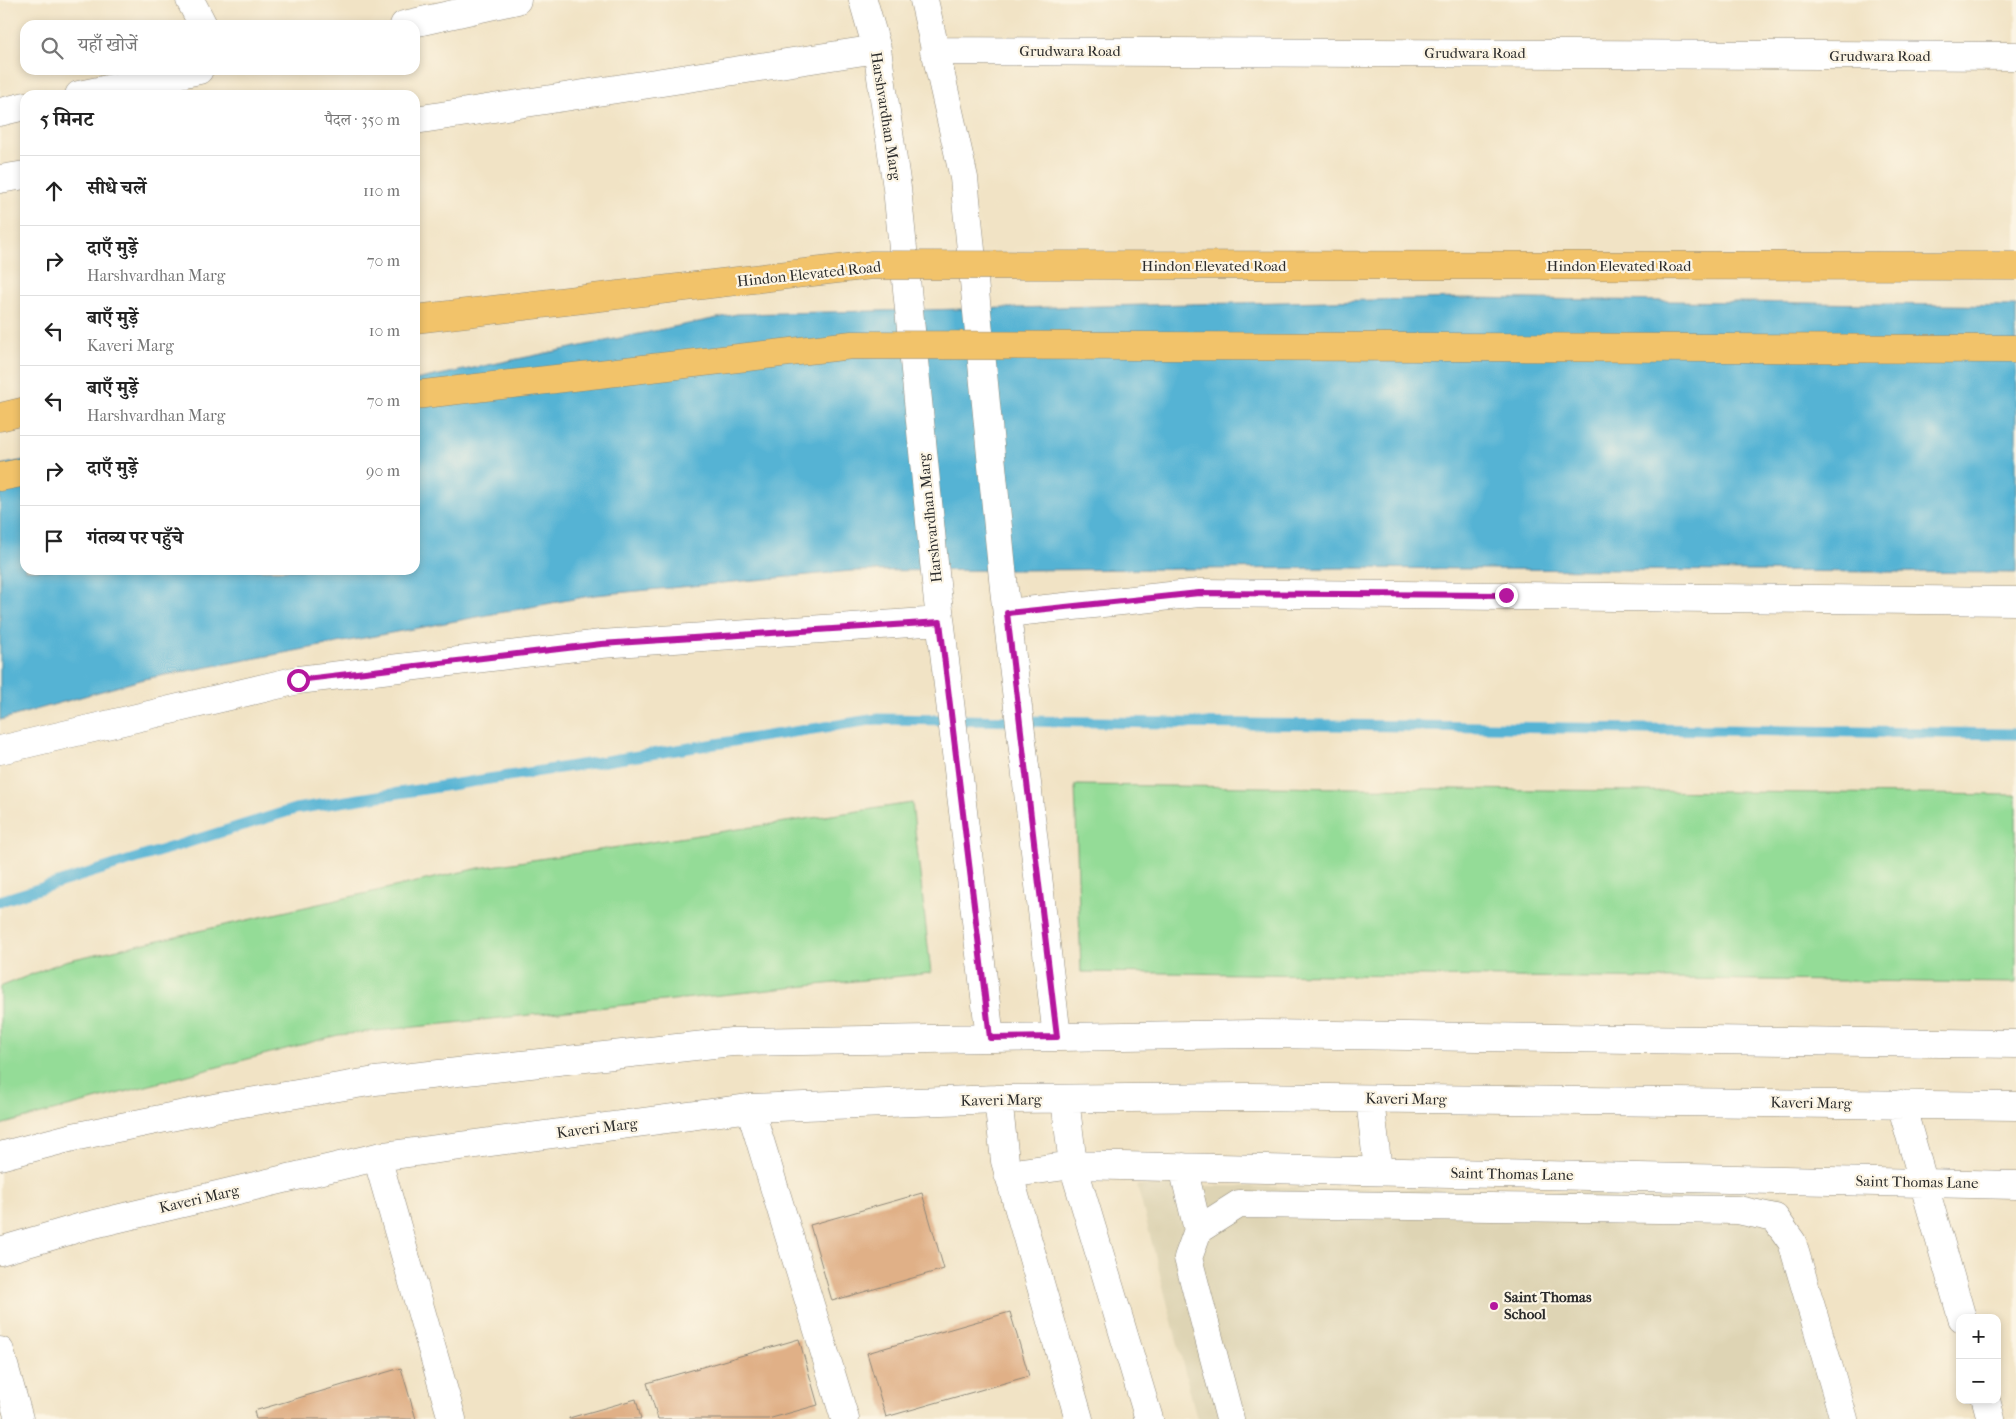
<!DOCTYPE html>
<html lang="hi">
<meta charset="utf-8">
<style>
:root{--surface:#fff;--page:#f6f6f6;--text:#222;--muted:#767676;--line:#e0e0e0}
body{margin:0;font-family:"IM FELL French Canon","Noto Serif Devanagari",serif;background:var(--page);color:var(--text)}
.controls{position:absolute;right:15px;bottom:15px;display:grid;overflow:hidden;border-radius:10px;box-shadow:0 2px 8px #0003}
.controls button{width:45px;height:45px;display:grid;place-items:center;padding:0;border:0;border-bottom:1px solid var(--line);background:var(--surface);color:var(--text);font:25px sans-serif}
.stop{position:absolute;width:15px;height:15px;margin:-11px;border:4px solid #b5179e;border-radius:50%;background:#fff}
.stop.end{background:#b5179e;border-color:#fff;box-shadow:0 1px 5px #0008}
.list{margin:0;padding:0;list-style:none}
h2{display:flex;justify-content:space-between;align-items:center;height:65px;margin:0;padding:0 20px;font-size:21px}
h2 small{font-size:16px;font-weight:400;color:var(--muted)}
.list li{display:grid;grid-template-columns:32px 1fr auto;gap:15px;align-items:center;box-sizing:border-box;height:70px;padding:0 20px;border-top:1px solid var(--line)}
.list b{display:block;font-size:19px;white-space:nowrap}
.list p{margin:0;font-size:16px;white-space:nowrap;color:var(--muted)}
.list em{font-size:16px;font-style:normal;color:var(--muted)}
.icon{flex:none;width:28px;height:28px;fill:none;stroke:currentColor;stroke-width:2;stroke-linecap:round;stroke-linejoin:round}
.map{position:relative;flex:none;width:2016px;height:1419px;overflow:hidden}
.search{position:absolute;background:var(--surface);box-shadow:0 2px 8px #0003;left:20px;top:20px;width:400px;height:55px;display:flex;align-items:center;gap:12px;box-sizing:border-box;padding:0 18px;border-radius:15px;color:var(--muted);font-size:19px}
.panel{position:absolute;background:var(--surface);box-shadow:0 2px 8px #0003;left:20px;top:90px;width:400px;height:485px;border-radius:15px}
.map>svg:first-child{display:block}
.built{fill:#ded4b4}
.green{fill:#94dc97;stroke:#608461}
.water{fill:#55b3d4;stroke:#406f80}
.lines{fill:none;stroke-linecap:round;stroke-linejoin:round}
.stream{stroke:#55b3d4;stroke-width:11}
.building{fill:#e0b087}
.minor-casing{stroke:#8e8778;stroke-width:29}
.highway-casing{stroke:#8e8778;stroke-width:29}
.minor{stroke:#fff;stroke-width:28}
.highway{stroke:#f2c36a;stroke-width:28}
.highway-bridge-casing{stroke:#8e8778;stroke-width:29;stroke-linecap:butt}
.highway-bridge{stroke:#f2c36a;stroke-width:28}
.route{stroke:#b5179e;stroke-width:6}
.poi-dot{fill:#b5179e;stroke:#fcf5e5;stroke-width:2}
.labels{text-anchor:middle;stroke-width:4.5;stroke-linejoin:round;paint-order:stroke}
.street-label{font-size:15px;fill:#2b2b2b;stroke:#fcf5e5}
.poi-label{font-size:15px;font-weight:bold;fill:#2b2b2b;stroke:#fcf5e5;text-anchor:start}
</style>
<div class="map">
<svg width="2016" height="1419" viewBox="0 0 2016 1419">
<rect width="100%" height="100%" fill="#fcf5e5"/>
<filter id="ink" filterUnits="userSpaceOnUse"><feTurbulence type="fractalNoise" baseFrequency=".02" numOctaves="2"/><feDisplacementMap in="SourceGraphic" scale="10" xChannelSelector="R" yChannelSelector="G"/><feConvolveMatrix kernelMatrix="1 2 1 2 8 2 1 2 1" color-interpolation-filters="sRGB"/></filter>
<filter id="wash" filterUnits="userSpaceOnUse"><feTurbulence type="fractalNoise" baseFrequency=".0096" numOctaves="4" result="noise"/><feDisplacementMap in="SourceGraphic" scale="20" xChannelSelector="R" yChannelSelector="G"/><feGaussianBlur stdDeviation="1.12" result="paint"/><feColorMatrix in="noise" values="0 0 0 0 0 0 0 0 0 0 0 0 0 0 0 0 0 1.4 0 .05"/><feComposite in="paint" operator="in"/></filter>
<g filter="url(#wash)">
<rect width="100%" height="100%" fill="#f1e3c5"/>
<path class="built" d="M1137 1185 1782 1194 1858 1419H1197Z"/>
<path class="green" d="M1075 785 2016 795V983L1081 972Z
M912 803 931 973 338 1035 0 1125V987L65 961 479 868Z"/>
<path class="water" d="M1464 298 2016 306V573L1350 568 851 571 595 595 144 679 0 720V465L25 460V570H415V380L737 314Z"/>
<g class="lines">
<path class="stream" d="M0 901 295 809 877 719 2016 734"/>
</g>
<g id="blocks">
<path class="building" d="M922 1193 944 1269 832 1301 810 1225Z
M1010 1312 1029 1376 886 1417 867 1353Z
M799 1339 818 1405 768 1419H658L647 1383Z
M401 1368 416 1419H256L254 1411Z
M636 1399 641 1419H569V1418Z"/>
</g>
</g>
<g filter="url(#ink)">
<use href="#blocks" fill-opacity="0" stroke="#8e8778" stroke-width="1"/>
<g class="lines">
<defs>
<path id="minor" d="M190 0 203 25
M863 0 877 49 897 188 937 593 990 1038
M924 0 964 178 1004 589 1057 1037
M404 25 517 0
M934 51 2016 56
M79 95 199 70
M0 112 25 106
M415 120 877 49
M0 179 25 175
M1007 613 1199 593 2016 601
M0 750 298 680 601 644 940 621
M998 1099 1005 1161 1079 1419
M1065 1099 1073 1165 1149 1419
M1370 1099 1378 1171
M1901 1104 1962 1318
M750 1108 845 1419
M0 1156 73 1137 219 1107 375 1081 732 1042 1255 1034 2016 1044
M377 1157 452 1419
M1183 1167 1198 1230
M1008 1174 1073 1165 2016 1185
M0 1251 82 1227 377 1157 750 1108 998 1099 1247 1097 2016 1106
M0 1351 19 1419
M1986 1400 1991 1419
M1230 1419 1188 1258 1198 1230 1239 1204 1738 1210 1775 1218 1792 1242 1844 1419"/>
<path id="highway" d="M0 417 25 411
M0 477 25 472"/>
</defs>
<use href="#minor" class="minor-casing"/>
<use href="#highway" class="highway-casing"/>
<use href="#minor" class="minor"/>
<use href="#highway" class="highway"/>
<defs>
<path id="highway-bridge" d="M415 319 872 265 2016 266
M415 395 852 345 2016 349"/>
</defs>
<use href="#highway-bridge" class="highway-bridge-casing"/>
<use href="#highway-bridge" class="highway-bridge"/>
</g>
</g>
<g class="lines" filter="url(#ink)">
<path class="route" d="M298 680 601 644 940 622 990 1038 1057 1037 1007 613 1199 593 1506 595"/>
</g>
<circle class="poi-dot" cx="1494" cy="1306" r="5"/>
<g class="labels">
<g class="street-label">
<text x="1070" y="56">Grudwara Road</text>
<text x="1475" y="58">Grudwara Road</text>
<text x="1880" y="61">Grudwara Road</text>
<text transform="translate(886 116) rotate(81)" y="5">Harshvardhan Marg</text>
<text x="1214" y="271">Hindon Elevated Road</text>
<text x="1619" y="271">Hindon Elevated Road</text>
<text transform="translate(809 274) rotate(-6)" y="5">Hindon Elevated Road</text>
<text transform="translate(930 518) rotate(-96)" y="5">Harshvardhan Marg</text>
<text transform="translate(1406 1099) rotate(1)" y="5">Kaveri Marg</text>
<text transform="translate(1001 1100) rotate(-1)" y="5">Kaveri Marg</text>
<text transform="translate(1811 1103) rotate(1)" y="5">Kaveri Marg</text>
<text transform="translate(597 1128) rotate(-7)" y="5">Kaveri Marg</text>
<text transform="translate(1512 1174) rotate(1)" y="5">Saint Thomas Lane</text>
<text transform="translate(1917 1182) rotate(1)" y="5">Saint Thomas Lane</text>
<text transform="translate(199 1199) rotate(-13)" y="5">Kaveri Marg</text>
</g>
<g class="poi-label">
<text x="1504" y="1302">Saint Thomas<tspan x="1504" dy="17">School</tspan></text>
</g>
</g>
</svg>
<div class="controls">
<button>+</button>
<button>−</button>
</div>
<div class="stop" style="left:298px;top:680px"></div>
<div class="stop end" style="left:1506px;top:595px"></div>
<div class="search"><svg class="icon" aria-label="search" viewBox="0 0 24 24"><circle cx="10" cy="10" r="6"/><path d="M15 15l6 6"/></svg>यहाँ खोजें</div>
<section class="panel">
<h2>5 मिनट<small>पैदल · 350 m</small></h2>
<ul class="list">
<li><svg class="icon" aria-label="ahead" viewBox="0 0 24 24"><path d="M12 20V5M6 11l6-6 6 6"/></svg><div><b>सीधे चलें</b></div><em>110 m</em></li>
<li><svg class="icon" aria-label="right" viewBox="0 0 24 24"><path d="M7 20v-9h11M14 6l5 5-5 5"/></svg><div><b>दाएँ मुड़ें</b><p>Harshvardhan Marg</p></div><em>70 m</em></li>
<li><svg class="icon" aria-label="left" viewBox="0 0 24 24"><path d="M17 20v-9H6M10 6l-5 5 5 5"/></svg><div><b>बाएँ मुड़ें</b><p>Kaveri Marg</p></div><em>10 m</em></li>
<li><svg class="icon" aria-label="left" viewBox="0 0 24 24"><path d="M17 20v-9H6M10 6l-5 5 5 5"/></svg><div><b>बाएँ मुड़ें</b><p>Harshvardhan Marg</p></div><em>70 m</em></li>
<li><svg class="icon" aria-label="right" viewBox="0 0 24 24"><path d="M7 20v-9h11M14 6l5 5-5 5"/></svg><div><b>दाएँ मुड़ें</b></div><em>90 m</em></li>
<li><svg class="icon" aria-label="arrive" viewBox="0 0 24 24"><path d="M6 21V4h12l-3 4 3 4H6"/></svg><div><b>गंतव्य पर पहुँचे</b></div></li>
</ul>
</section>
</div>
